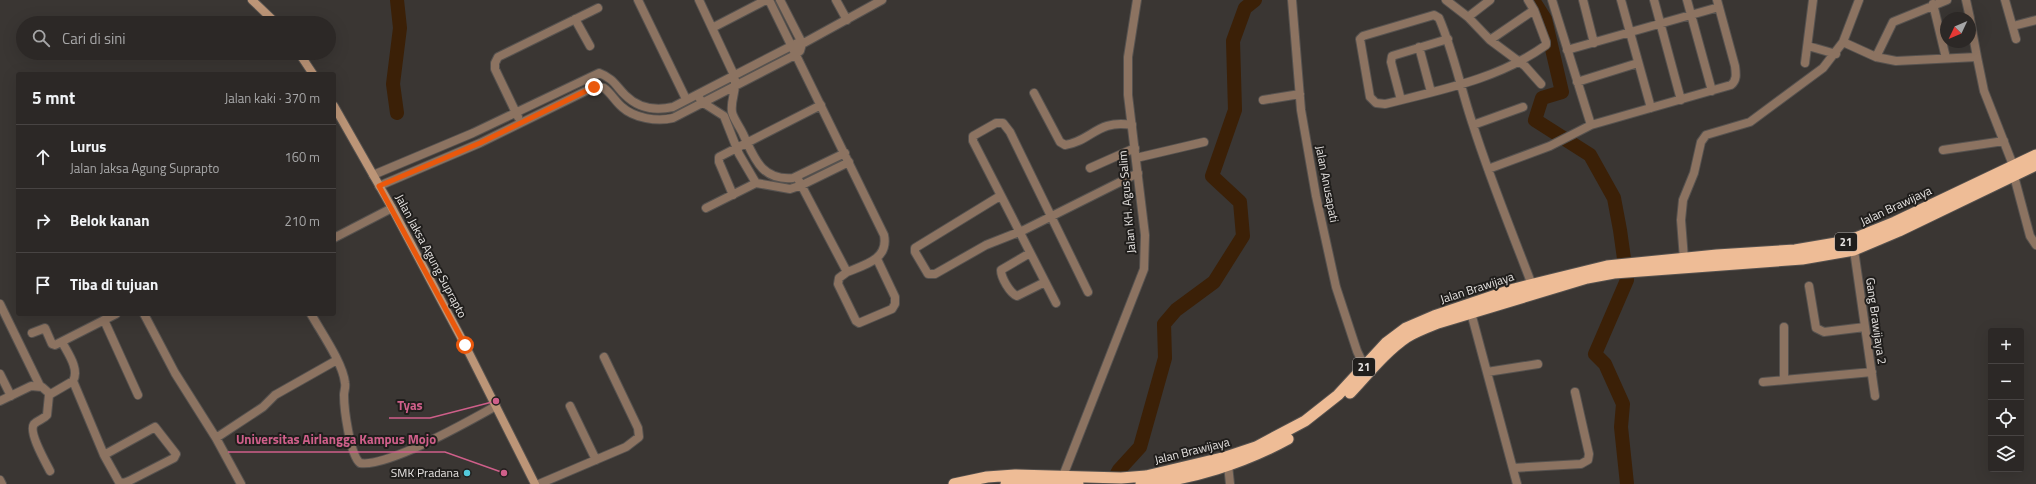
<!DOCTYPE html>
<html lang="id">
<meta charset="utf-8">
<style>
:root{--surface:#2c2826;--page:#34302e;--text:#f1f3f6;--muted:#a6a6a7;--line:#484443}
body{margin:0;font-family:"Titillium Web",sans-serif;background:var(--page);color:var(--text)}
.controls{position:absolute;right:12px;bottom:12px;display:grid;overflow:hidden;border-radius:4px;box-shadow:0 4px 16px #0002}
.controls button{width:36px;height:36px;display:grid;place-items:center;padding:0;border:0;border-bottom:1px solid var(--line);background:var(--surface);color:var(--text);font:20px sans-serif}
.compass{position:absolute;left:1940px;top:12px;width:36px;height:36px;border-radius:50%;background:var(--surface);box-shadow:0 4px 16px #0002;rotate:226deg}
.stop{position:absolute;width:12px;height:12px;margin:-9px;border:3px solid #ea580c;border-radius:50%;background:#fff}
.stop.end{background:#ea580c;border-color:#fff;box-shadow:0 1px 4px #0008}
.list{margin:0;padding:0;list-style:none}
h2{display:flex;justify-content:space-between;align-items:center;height:52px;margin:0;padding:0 16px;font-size:17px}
h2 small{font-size:13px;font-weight:400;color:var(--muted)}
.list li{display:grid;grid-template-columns:26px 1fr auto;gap:12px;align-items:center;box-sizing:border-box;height:64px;padding:0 16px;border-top:1px solid var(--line)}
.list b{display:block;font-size:15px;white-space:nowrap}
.list p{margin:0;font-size:13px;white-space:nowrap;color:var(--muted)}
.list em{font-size:13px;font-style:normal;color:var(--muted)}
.icon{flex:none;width:22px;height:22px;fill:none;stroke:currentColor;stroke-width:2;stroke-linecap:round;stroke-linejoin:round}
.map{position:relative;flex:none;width:2036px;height:484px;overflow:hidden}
.search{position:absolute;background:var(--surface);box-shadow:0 4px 16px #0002;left:16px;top:16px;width:320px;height:44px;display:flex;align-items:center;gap:10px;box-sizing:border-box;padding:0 14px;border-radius:22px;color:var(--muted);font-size:15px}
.panel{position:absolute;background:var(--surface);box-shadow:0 4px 16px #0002;left:16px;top:72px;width:320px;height:244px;border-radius:4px}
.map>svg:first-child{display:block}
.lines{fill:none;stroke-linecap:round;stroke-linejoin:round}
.river{stroke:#3b2007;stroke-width:14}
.minor-casing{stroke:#56524f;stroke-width:10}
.tertiary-casing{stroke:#56524f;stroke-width:10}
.secondary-casing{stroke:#56524f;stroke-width:10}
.trunk-casing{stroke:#56524f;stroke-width:13}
.minor{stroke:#8c7361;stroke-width:8}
.tertiary{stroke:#8c7361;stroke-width:8}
.secondary{stroke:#bc9577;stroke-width:8}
.trunk{stroke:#eebc96;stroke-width:11}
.route{stroke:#ea580c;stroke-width:5}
.poi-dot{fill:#53cadc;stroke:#201e1c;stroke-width:1.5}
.labels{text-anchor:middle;stroke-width:4;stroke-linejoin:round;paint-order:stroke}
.shield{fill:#201e1c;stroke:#aba8a6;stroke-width:1}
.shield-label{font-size:11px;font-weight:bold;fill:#e6e3e1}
.street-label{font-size:12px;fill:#e6e3e1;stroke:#201e1c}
.poi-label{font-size:12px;fill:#e6e3e1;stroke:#201e1c;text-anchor:end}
.leader{fill:none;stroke:#cf5f8a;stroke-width:1.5}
.callout-dot{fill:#cf5f8a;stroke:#201e1c;stroke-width:1.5}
.callout-label{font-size:13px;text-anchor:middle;font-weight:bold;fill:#cf5f8a;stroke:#201e1c;stroke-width:4;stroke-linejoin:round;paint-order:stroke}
</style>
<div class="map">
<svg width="2036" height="484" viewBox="0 0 2036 484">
<rect width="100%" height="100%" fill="#3a3633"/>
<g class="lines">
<path class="river" d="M1533 0 1545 19 1562 92 1542 98 1535 120 1590 155 1614 198 1620 230 1627 280 1595 354 1605 364 1623 404 1621 427 1627 484
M397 113 393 84 400 28 397 0
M1111 484 1119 470 1140 447 1165 358 1164 324 1176 310 1214 282 1243 236 1240 202 1212 176 1235 110 1233 41 1245 8 1255 0"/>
<defs>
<path id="minor" d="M638 0 686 99
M699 0 734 75C738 90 730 99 732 112 733 118 740 127 743 134 754 157 761 181 793 178L845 153
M769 0 884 235C889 259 865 265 847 272
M780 0 801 41
M836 0 847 20
M1292 0 1301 110 1316 196 1336 287 1357 351 1366 370
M1446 0 1468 17 1490 40 1525 66 1541 84
M1528 0 1534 10 1546 42V45C1499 79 1440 90 1385 104L1376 103 1370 97 1360 39 1363 36 1434 15 1439 18C1454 53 1461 90 1473 125 1490 179 1512 232 1532 285
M1552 0 1591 125
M1583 0 1594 43
M1621 0 1651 108
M1654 0 1681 100
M1687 0 1712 91
M1947 0 1893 22 1876 57 1896 61 1977 57 1970 19
M1966 0 1970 18
M2005 0 2016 39
M1933 4 1946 58
M1468 17 1490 0
M575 19 590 46
M2013 26 2036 20
M712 28 766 0
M1490 40 1534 10
M1843 42 1876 57
M802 44 882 0
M1808 46 1836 54
M1419 47 1431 92
M1567 50 1719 7
M1977 57 1984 91 2013 165
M1805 63 1813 0
M1577 82 1638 63
M1034 93 1060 142 1065 145C1092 141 1097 119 1132 125
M700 99 702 102 724 116 739 154 756 183 790 189 802 185 849 162
M1263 100 1300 94
M1401 100 1391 62 1392 56 1448 39
M518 117 495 69V63L498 57 598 8
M1473 125 1523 107
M1943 150 2004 141
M1136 158 1204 142
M1090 168 1135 148
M1488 169 1550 146 1591 125 1731 85C1737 80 1736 74 1735 66L1717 0
M373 175 473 133 599 73C613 78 616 86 625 95 638 108 655 111 673 107L801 41 802 44
M2014 176 2030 236 2036 245
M797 177 847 272 839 278 838 284 856 321 859 323 892 309 895 304V297L877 259
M379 186 480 143 594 87 604 88C611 93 615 101 622 107 634 118 657 122 673 118L795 55 800 51 802 44
M733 195 719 162V157L821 105
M1000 196 915 248V252L928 274H935L986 245 1024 230 1138 173
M706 208 756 183
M334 238 392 208
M1854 250 1875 396
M1030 253 1001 270C1001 278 1010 293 1017 296L1045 282
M1684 259 1681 220 1683 200 1694 173 1701 142 1706 135 1750 122 1823 68 1843 42 1859 0
M1809 286 1816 328 1824 332 1865 327
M1056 303 973 141V136L996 123H1003L1010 132 1088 292
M0 304 40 386
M1470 309 1517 484
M144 314 175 373 216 438 241 484
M311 314C321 332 343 363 345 383 346 387 344 391 344 395 344 409 350 455 360 463 387 468 471 420 496 406
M104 320 138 395
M1784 327V378
M32 333 45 328 52 344 55 345 116 314
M62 342C67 352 80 369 73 381L104 455 119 482 124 483 129 481 174 458 176 454 155 427 104 455
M1487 372 1538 364
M0 374 11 396
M1763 382 1872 372
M0 401 31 386 42 387 50 394
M570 406 596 460
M216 438 263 407 275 395 337 360
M1228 465 1230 484
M1513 468 1581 464 1588 460 1589 454 1575 392
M50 471C46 463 28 432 34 424 38 420 44 419 47 415L49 395 73 381
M0 480 2 484
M539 484 626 447 639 437 638 428 604 357"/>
<path id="tertiary" d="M1061 481 1144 269 1145 235 1128 95V57L1137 0"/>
<path id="secondary" d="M252 0 276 23
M299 53 313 74
M334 106 392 208 465 345 535 484"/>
<path id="trunk" d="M1350 393C1368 374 1385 352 1407 337 1417 331 1428 327 1438 323L1587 278 1614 273 1802 259 1854 250 1899 231 2036 165
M954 484 987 477 1015 475 1121 478 1146 476 1226 457 1256 447 1305 421 1338 395 1386 343 1406 328 1434 316 1514 289 1607 266 1717 255 1795 250 1848 241 1895 222 2036 155
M1006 484H1078
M1141 484C1191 480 1244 463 1288 439"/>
</defs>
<use href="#minor" class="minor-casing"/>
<use href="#tertiary" class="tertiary-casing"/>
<use href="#secondary" class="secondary-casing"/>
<use href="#trunk" class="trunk-casing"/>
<use href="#minor" class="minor"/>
<use href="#tertiary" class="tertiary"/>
<use href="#secondary" class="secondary"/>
<use href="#trunk" class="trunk"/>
</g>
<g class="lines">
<path class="route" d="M465 345 379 186 480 143 594 87"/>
</g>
<circle class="poi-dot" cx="467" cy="473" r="4"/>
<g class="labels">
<g class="shield">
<rect x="1835" y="233" width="22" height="18" rx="3"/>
<rect x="1353" y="358" width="22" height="18" rx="3"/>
</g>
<g class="shield-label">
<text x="1846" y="246">21</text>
<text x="1364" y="371">21</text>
</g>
<g class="street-label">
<text transform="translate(1327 184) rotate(79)" y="4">Jalan Anusapati</text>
<text transform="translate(1127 202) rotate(-95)" y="4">Jalan KH. Agus Salim</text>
<text transform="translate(1896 206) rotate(-25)" y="4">Jalan Brawijaya</text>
<text transform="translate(431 256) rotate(62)" y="4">Jalan Jaksa Agung Suprapto</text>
<text transform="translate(1477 288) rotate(-18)" y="4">Jalan Brawijaya</text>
<text transform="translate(1876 321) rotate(82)" y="4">Gang Brawijaya 2</text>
<text transform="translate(1192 451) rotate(-14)" y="4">Jalan Brawijaya</text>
</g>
<g class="poi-label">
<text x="459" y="477">SMK Pradana</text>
</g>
</g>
<path class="leader" d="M496 401L430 418H389M504 473L445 452H228"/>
<g class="callout-dot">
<circle cx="496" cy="401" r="4"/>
<circle cx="504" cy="473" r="4"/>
</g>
<g class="callout-label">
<text x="410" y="410">Tyas</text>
<text x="336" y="444">Universitas Airlangga Kampus Mojo</text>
</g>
</svg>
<div class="controls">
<button>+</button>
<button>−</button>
<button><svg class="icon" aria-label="locate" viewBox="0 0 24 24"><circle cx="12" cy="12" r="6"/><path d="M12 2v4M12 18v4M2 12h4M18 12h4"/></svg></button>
<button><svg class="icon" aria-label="layers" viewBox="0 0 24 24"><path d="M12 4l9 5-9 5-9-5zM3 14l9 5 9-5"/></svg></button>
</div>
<svg class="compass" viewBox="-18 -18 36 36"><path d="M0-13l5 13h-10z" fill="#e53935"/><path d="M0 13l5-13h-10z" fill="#a6a6a7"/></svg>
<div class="stop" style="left:465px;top:345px"></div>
<div class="stop end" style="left:594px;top:87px"></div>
<div class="search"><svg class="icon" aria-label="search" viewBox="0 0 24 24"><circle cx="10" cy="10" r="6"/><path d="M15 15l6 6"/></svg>Cari di sini</div>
<section class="panel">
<h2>5 mnt<small>Jalan kaki · 370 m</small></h2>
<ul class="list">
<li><svg class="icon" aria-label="ahead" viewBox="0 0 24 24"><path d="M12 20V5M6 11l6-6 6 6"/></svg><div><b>Lurus</b><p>Jalan Jaksa Agung Suprapto</p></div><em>160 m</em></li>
<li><svg class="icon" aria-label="right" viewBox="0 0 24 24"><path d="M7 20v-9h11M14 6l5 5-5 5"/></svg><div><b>Belok kanan</b></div><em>210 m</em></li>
<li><svg class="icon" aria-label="arrive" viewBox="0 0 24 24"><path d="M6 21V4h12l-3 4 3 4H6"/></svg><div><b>Tiba di tujuan</b></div></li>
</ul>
</section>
</div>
